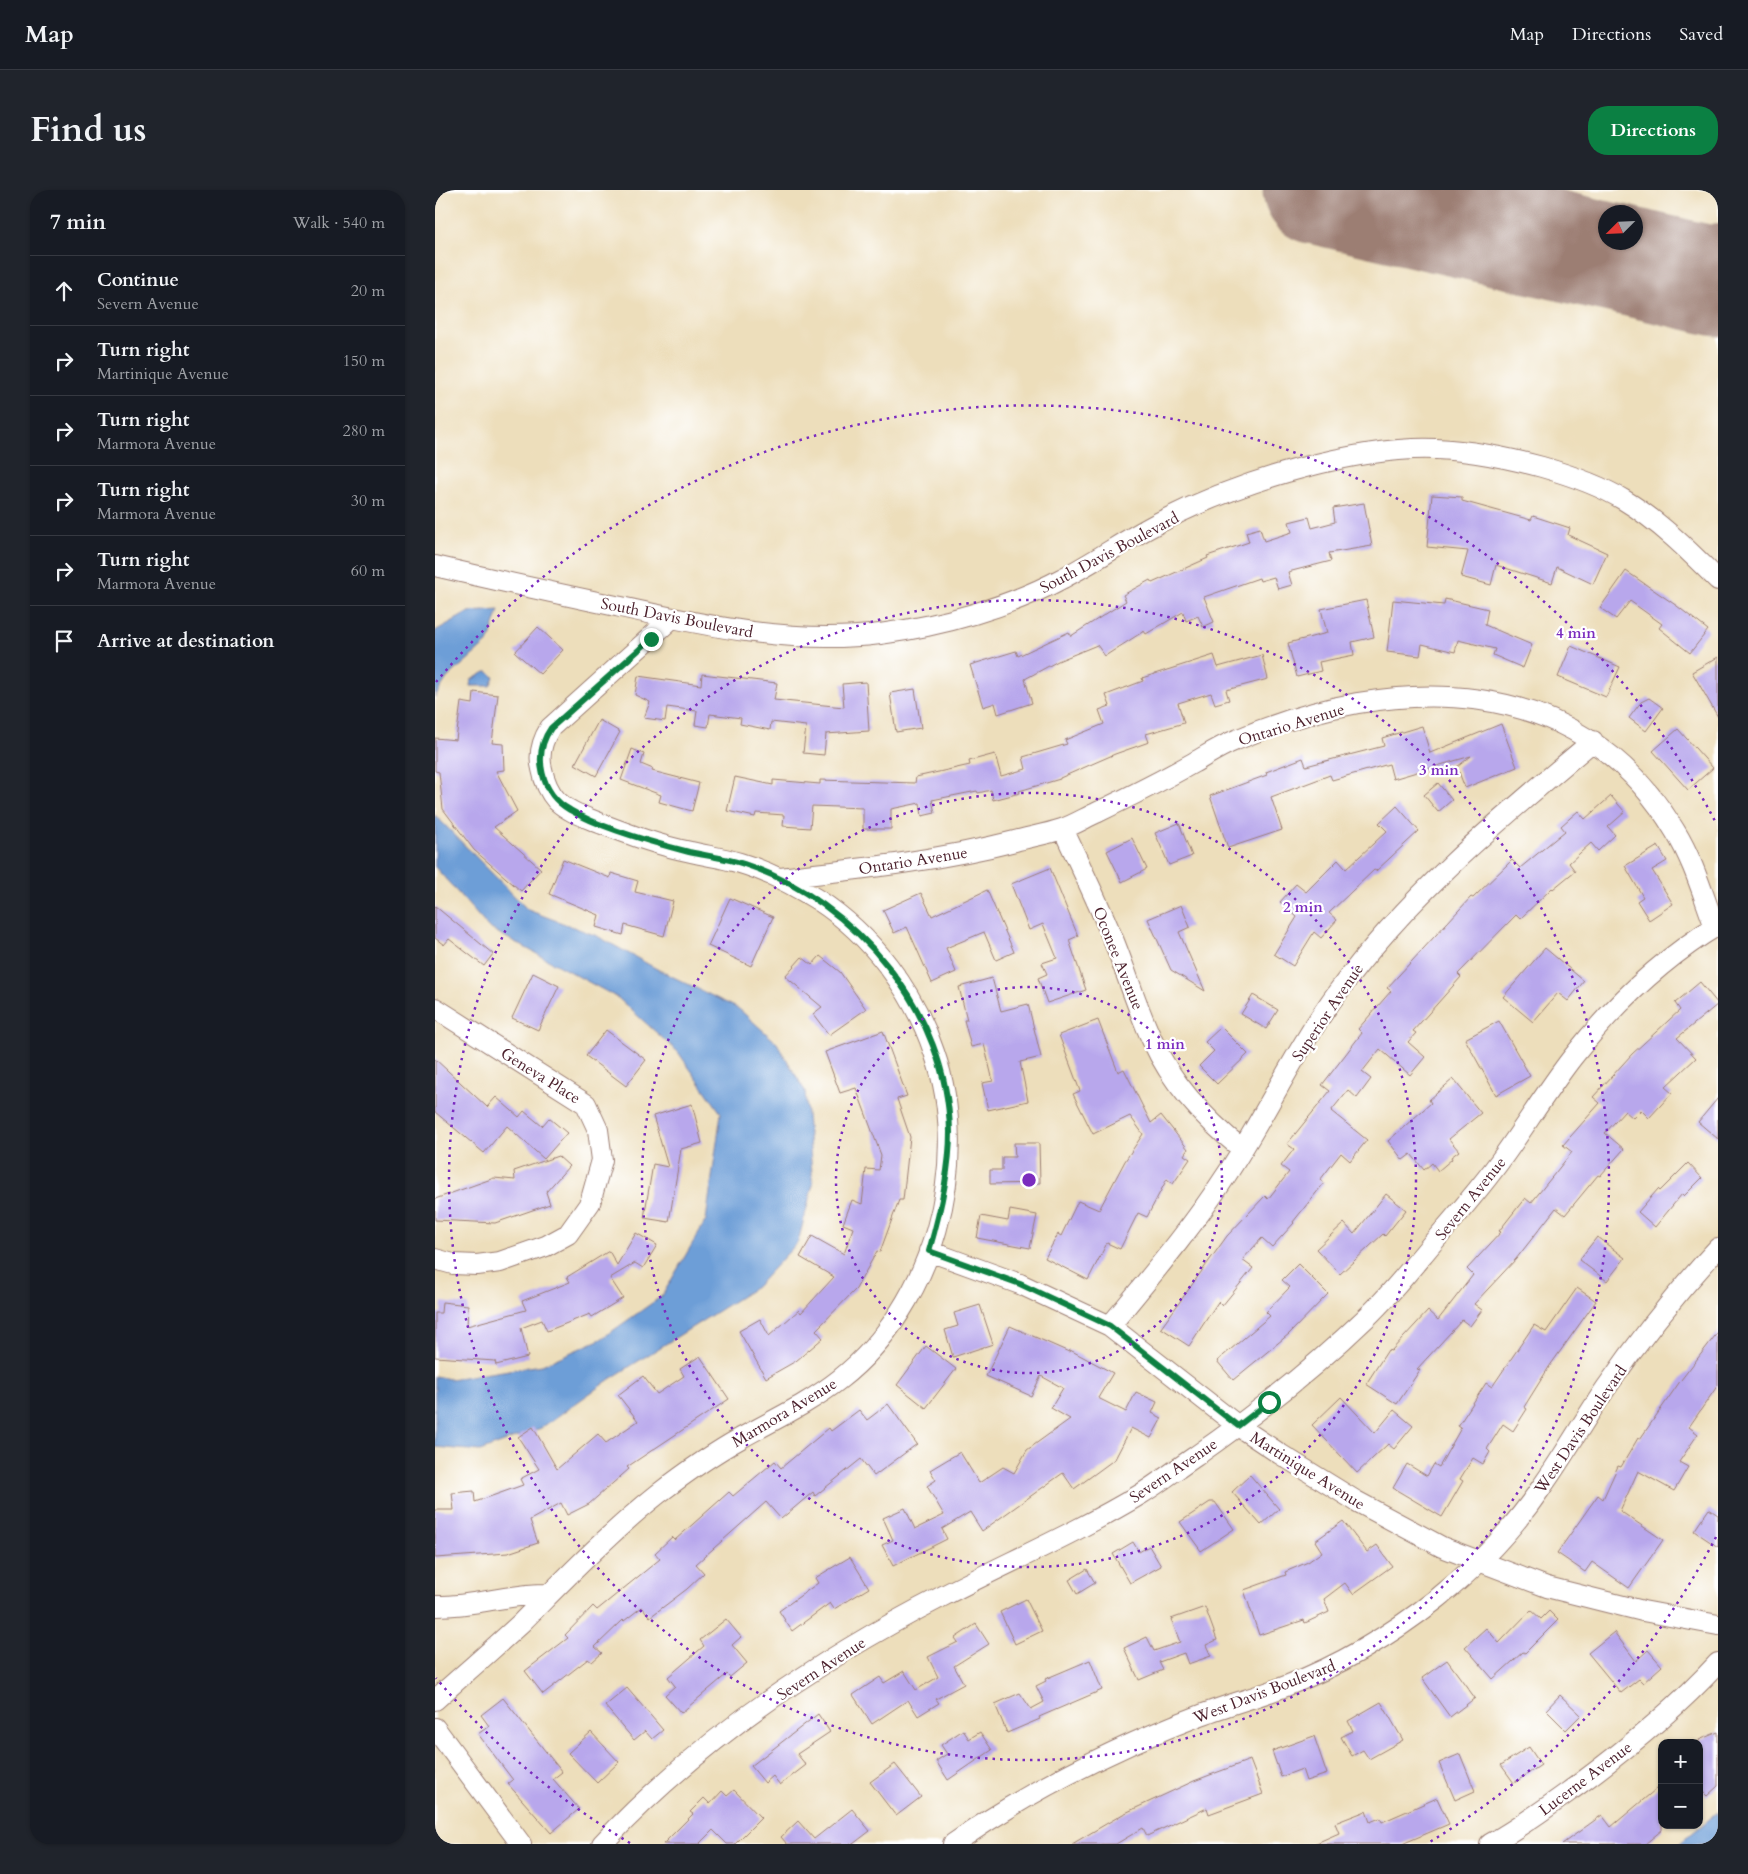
<!DOCTYPE html>
<meta charset="utf-8">
<style>
:root{--surface:#171b24;--page:#20242c;--text:#f1f3f6;--muted:#9ea1a6;--line:#363941;--accent:#0b8043}
body{margin:0;font-family:Cardo,serif;background:var(--page);color:var(--text)}
.controls{position:absolute;right:15px;bottom:15px;display:grid;overflow:hidden;border-radius:10px;box-shadow:0 1px 4px #0004}
.controls button{width:45px;height:45px;display:grid;place-items:center;padding:0;border:0;border-bottom:1px solid var(--line);background:var(--surface);color:var(--text);font:25px sans-serif}
.compass{position:absolute;left:1163px;top:15px;width:45px;height:45px;border-radius:50%;background:var(--surface);box-shadow:0 1px 4px #0004;rotate:246deg}
.stop{position:absolute;width:15px;height:15px;margin:-11px;border:4px solid #0b8043;border-radius:50%;background:#fff}
.stop.end{background:#0b8043;border-color:#fff;box-shadow:0 1px 5px #0008}
.list{margin:0;padding:0;list-style:none}
h2{display:flex;justify-content:space-between;align-items:center;height:65px;margin:0;padding:0 20px;font-size:21px}
h2 small{font-size:16px;font-weight:400;color:var(--muted)}
.list li{display:grid;grid-template-columns:32px 1fr auto;gap:15px;align-items:center;box-sizing:border-box;height:70px;padding:0 20px;border-top:1px solid var(--line)}
.list b{display:block;font-size:19px;white-space:nowrap}
.list p{margin:0;font-size:16px;white-space:nowrap;color:var(--muted)}
.list em{font-size:16px;font-style:normal;color:var(--muted)}
.icon{flex:none;width:28px;height:28px;fill:none;stroke:currentColor;stroke-width:2;stroke-linecap:round;stroke-linejoin:round}
.map{position:relative;flex:none;width:1283px;height:1654px;overflow:hidden;border-radius:20px}
header{display:flex;align-items:center;gap:30px;box-sizing:border-box;height:70px;padding:0 25px;background:var(--surface);border-bottom:1px solid var(--line)}
header strong{font-size:24px}
nav{display:flex;gap:28px;margin-inline-start:auto;font-size:18px}
.intro{display:flex;align-items:center;justify-content:space-between;box-sizing:border-box;height:120px;padding:0 30px}
h1{margin:0;font-size:35px}
.button{padding:12px 22px;border-radius:20px;background:var(--accent);color:#fff;font-size:18px;font-weight:700}
main{display:flex;gap:30px;padding:0 30px}
aside{flex:1;background:var(--surface);border-radius:20px;box-shadow:0 1px 4px #0004}
.map>svg:first-child{display:block}
.water{fill:#6d9ed7;stroke:#5c5e81}
.lines{fill:none;stroke-linecap:round;stroke-linejoin:round}
.taxiway{stroke:#9c7e73;stroke-width:44}
.runway{stroke:#9c7e73;stroke-width:109}
.building{fill:#b8a7ec}
.minor-casing{stroke:#9c7e73;stroke-width:22}
.minor{stroke:#fff;stroke-width:20}
.route{stroke:#0b8043;stroke-width:6}
.ring{fill:none;stroke:#7b2cbf;stroke-width:2.5;stroke-dasharray:2.5 5}
.labels{text-anchor:middle;stroke-width:4.5;stroke-linejoin:round;paint-order:stroke}
.street-label{font-size:16px;fill:#4a1f2b;stroke:#fff}
.centre{fill:#7b2cbf;stroke:#fff;stroke-width:2.5}
.ring-label{font-size:15px;text-anchor:middle;font-weight:bold;fill:#7b2cbf;stroke:#fff;stroke-width:4.5;stroke-linejoin:round;paint-order:stroke}
</style>
<header>
<strong>Map</strong>
<nav><a>Map</a><a>Directions</a><a>Saved</a></nav>
</header>
<div class="intro"><h1>Find us</h1><a class="button">Directions</a></div>
<main>
<aside>
<h2>7 min<small>Walk · 540 m</small></h2>
<ul class="list">
<li><svg class="icon" aria-label="ahead" viewBox="0 0 24 24"><path d="M12 20V5M6 11l6-6 6 6"/></svg><div><b>Continue</b><p>Severn Avenue</p></div><em>20 m</em></li>
<li><svg class="icon" aria-label="right" viewBox="0 0 24 24"><path d="M7 20v-9h11M14 6l5 5-5 5"/></svg><div><b>Turn right</b><p>Martinique Avenue</p></div><em>150 m</em></li>
<li><svg class="icon" aria-label="right" viewBox="0 0 24 24"><path d="M7 20v-9h11M14 6l5 5-5 5"/></svg><div><b>Turn right</b><p>Marmora Avenue</p></div><em>280 m</em></li>
<li><svg class="icon" aria-label="right" viewBox="0 0 24 24"><path d="M7 20v-9h11M14 6l5 5-5 5"/></svg><div><b>Turn right</b><p>Marmora Avenue</p></div><em>30 m</em></li>
<li><svg class="icon" aria-label="right" viewBox="0 0 24 24"><path d="M7 20v-9h11M14 6l5 5-5 5"/></svg><div><b>Turn right</b><p>Marmora Avenue</p></div><em>60 m</em></li>
<li><svg class="icon" aria-label="arrive" viewBox="0 0 24 24"><path d="M6 21V4h12l-3 4 3 4H6"/></svg><div><b>Arrive at destination</b></div></li>
</ul>
</aside>
<div class="map">
<svg width="1283" height="1654" viewBox="0 0 1283 1654">
<rect width="100%" height="100%" fill="#fff"/>
<filter id="ink" filterUnits="userSpaceOnUse"><feTurbulence type="fractalNoise" baseFrequency=".02" numOctaves="2"/><feDisplacementMap in="SourceGraphic" scale="10" xChannelSelector="R" yChannelSelector="G"/><feConvolveMatrix kernelMatrix="1 2 1 2 8 2 1 2 1" color-interpolation-filters="sRGB"/></filter>
<filter id="wash" filterUnits="userSpaceOnUse"><feTurbulence type="fractalNoise" baseFrequency=".0096" numOctaves="4" result="noise"/><feDisplacementMap in="SourceGraphic" scale="20" xChannelSelector="R" yChannelSelector="G"/><feGaussianBlur stdDeviation="1.12" result="paint"/><feColorMatrix in="noise" values="0 0 0 0 0 0 0 0 0 0 0 0 0 0 0 0 0 1.4 0 .05"/><feComposite in="paint" operator="in"/></filter>
<g filter="url(#wash)">
<rect width="100%" height="100%" fill="#eddebb"/>
<path class="water" d="M64 420 54 451 12 488 0 507V441L34 422Z
M50 482H54L59 487 55 496H35L36 490Z
M0 625 93 720 162 746 222 779 304 819 342 853 370 901 378 994 363 1052 321 1097 175 1189 106 1238 45 1261 0 1257V1186L15 1189 107 1175 166 1149 227 1106 271 1030 286 923 243 862 183 808 54 738 0 677Z
M1283 1622V1654H1244Z"/>
<g class="lines">
<path class="taxiway" d="M887 0 890 2
M1248 84 1283 55"/>
<path class="runway" d="M882 0 1283 92"/>
</g>
<g id="blocks">
<path class="building" d="M997 305 1027 307V311L1096 330 1098 326 1135 338 1133 345 1172 363 1158 394 1122 377 1117 393 1061 375 1056 395 1026 387 1033 361 992 357Z
M929 313 937 356 894 363 896 371 853 382 857 395 843 399 839 387 825 391 824 388 769 407 779 432 768 437 763 426 751 431 748 422 711 444 709 441 670 466 662 455 623 471 590 489 597 513 563 524 560 513 548 517 535 475 581 461 583 466 634 442 636 446 691 411 688 405 715 390 717 393 773 368 772 366 814 352 811 342 825 338 829 351 857 342 854 332 874 327 877 338 900 332 898 318Z
M1191 381 1242 416 1273 440 1255 463 1224 438 1227 434 1195 411 1181 429 1165 418Z
M1010 409 1053 419 1050 435 1097 455 1088 478 1058 465 1060 459 1023 450 1020 462 987 454 985 466 952 462 958 410 1009 415Z
M931 410 939 447 917 452 919 465 884 472 886 481 862 487 853 453 892 443 886 419Z
M103 437 128 460 105 484 80 462Z
M1136 456 1185 477 1171 507 1123 487Z
M779 465 783 477 827 465 833 489 791 500 794 510 780 514 776 503 743 513 749 533 711 544 714 552 680 564 625 588V589L584 601 585 603 558 610 556 600 543 603 542 601 497 610 500 623 487 626 485 613 456 619V639H428V618L377 616 375 638 348 636 349 625 321 623 320 627 292 621 300 587 338 595V590L385 594V590L480 593 481 587 535 575 534 571 560 564 566 586 591 579 588 567 632 554 630 550 669 534 664 520 675 516 671 505 708 491 707 488Z
M1283 467V527L1257 482Z
M267 484 342 493 339 510 409 517 407 494 431 492 434 541 391 544 389 565 368 563 371 536 336 532 335 540 305 534 306 528 275 524 273 537 260 535 262 521 232 517 230 531 209 528 215 512 200 505 203 486 266 495Z
M480 499 486 538 461 542 455 503Z
M39 502 63 505 57 553 68 554 69 580 61 581 82 621 59 637 106 679 86 701 39 660 8 619 4 582 0 581V548L21 550 26 512 38 514Z
M1214 508 1228 518 1211 541 1194 528 1206 512Z
M164 530 185 542 161 586 140 574Z
M1066 534 1082 577 1030 598 1022 577 1036 566 958 589 954 574 897 590 895 585 836 607 847 640 793 658 775 606 832 585 831 582 868 568 871 576 949 556 947 548 987 536 995 563Z
M1243 539 1278 578 1253 600 1218 561Z
M197 559 209 564 206 574 218 579 217 581 264 593 257 621 224 612 226 605 186 590Z
M1003 593 1017 610 1003 622 989 605Z
M1176 606 1190 622 1173 637 1180 645 1163 661 1156 653 1134 673 1140 681 1118 699 1117 698 1085 729 1081 725 1023 784 1026 787 978 841 981 843 973 852 990 867 975 885 945 859 927 882 936 889 922 908 913 900 896 921 932 950 915 971 906 963 885 990 889 993 858 1032 859 1033 837 1057 827 1048 807 1070 818 1078 787 1116 783 1112 754 1156 726 1138 792 1046 830 1006 833 1009 854 982 846 976 859 959 852 954 895 901 887 895 927 843 923 839 956 801 952 798 1036 707 1038 708 1077 670 1085 678 1130 641 1126 636 1143 621 1150 629Z
M962 616 984 641 941 681 939 680 894 723 902 730 886 748 879 742 858 776 839 764 862 727 845 712 861 694 871 702 903 670 911 679 952 641 944 633Z
M744 633 757 666 734 675 720 643Z
M697 648 712 679 687 692 672 661Z
M1223 656 1232 671 1217 680 1238 714 1214 730 1202 711 1208 707 1190 676Z
M128 669 175 688 176 683 203 691 200 702 238 711 229 746 190 735 188 745 161 737 164 725 114 704Z
M615 678 643 746 634 750 651 800 612 813 603 788 612 784 607 773 622 768 608 734 594 740 576 694Z
M552 700 579 762 561 770 549 742 511 758 521 782 497 793 472 737 459 743 448 720 486 703 497 726Z
M295 708 338 727 316 776 273 756Z
M746 715 755 737 744 742 770 801 736 780 713 729Z
M0 716 58 764 49 776 14 749 9 755 0 748Z
M1110 758 1149 791 1133 811 1123 803 1098 832 1068 807Z
M385 766 405 782 431 819 394 845 378 824 387 817 350 786 367 767 377 775Z
M98 783 124 796 103 840 77 828Z
M557 788 566 821 593 814 606 867 585 872 593 911 553 920 547 893 558 891 549 854 536 857 529 830H532L524 797Z
M1265 792 1283 814 1242 848 1261 868 1230 897 1237 903 1214 928 1206 920 1198 928 1190 921 1170 943 1189 959 1165 986 1163 985 1130 1025 1121 1018 1081 1069 1039 1114 1047 1120 1035 1136 1027 1130 982 1179 985 1180 962 1214 931 1194 953 1160 956 1161 993 1121 1003 1130 1038 1085 1032 1079 1066 1042 1064 1041 1090 1008 1096 1013 1137 962 1128 955 1165 913 1158 907 1197 864 1245 820 1240 813Z
M818 805 843 820 831 839 806 824Z
M663 830 683 882 689 879 716 933 726 925 753 959 749 965 755 969 738 994 732 989 712 1027 703 1023 685 1059 672 1053 653 1090 610 1068 623 1044 626 1046 643 1011 664 1020 690 971 708 944 695 926 658 944 638 904 645 901 624 845Z
M1064 831 1095 886 1061 905 1030 849Z
M786 837 813 864 782 894 764 876 779 861 770 852Z
M171 840 211 870 191 896 151 866Z
M448 841 472 906 462 909 475 947 468 1010H464L445 1062 442 1061 421 1099 381 1140 388 1148 361 1171 331 1188 304 1141 325 1129 334 1146 364 1120 366 1123 399 1087 365 1067 377 1046 409 1064 418 1038 408 1034 417 1010 427 1014 431 979 444 980 446 965 421 898 405 903 390 862Z
M0 869 52 917 61 907 84 927 89 921 107 936 114 928 132 943 109 969 72 936 49 963 0 922Z
M1018 889 1046 923 1014 949 1024 961 1016 967 1017 969 1003 981 997 973 989 980 976 964 968 970 953 951 996 913 994 910Z
M1283 908V949L1263 932Z
M257 914 267 953 246 959 234 1032 209 1028 218 974 233 977 218 926Z
M579 953H604L605 993 555 994V980H567V967H580Z
M123 966 134 976 111 1002 115 1014 60 1033 0 1030V1009L59 988 80 990 79 981Z
M1253 973 1267 988 1249 1006 1247 1004 1220 1037 1203 1022 1223 999 1225 1001Z
M951 1004 971 1020 950 1046 948 1044 905 1084 881 1059 909 1033 919 1044Z
M575 1020 602 1025 595 1058 542 1048 546 1026 573 1031Z
M201 1043 222 1055 208 1078 200 1073 175 1088 188 1108 157 1127 155 1124 112 1141 107 1130 86 1138 93 1167 61 1175 60 1171 0 1167V1123H6L7 1112 33 1115 32 1136 91 1120 87 1111 135 1092 132 1087 174 1061 182 1075Z
M1162 1047 1190 1068 1172 1091 1144 1070Z
M863 1074 893 1104 854 1144 798 1190 782 1171 835 1126 831 1122 855 1097 847 1090Z
M1142 1098 1161 1111 1114 1177 1089 1217 1092 1219 1078 1241 1068 1234 1052 1259 1055 1262 1048 1274 1038 1268 1025 1289 1028 1291 1007 1327 958 1298 972 1274 992 1286 999 1274 1004 1277 1026 1238 1023 1236 1051 1193 1057 1197 1099 1135 1111 1142Z
M545 1115 558 1154 518 1167 510 1140 523 1136 519 1123Z
M575 1136 634 1162 635 1160 678 1183 663 1208 691 1222 701 1202 722 1212 717 1223 727 1228 716 1248 696 1238 680 1269 639 1299 628 1283 547 1341 535 1322 507 1339 512 1349 458 1376 447 1355 458 1350 448 1328 470 1318 480 1339 509 1325 492 1296 501 1290 495 1280 525 1262 544 1293 568 1277 579 1283 592 1260 635 1229 616 1218 628 1198 606 1186 596 1206 551 1186Z
M1283 1142V1195L1254 1237 1263 1244 1244 1272 1253 1277 1239 1301 1203 1281 1185 1321 1228 1350 1194 1398 1157 1372 1150 1382 1122 1363 1163 1305 1168 1309 1183 1276 1186 1277 1203 1248 1205 1249 1246 1190Z
M491 1156 521 1179 491 1218 462 1195Z
M265 1166 294 1209 192 1277 194 1279 154 1314 132 1325 126 1313 95 1330 103 1353 73 1363 0 1368V1320H19L17 1303 39 1301 40 1312 88 1295 85 1289 104 1279 83 1247 98 1237 122 1279 163 1244 171 1253 203 1231 183 1205 208 1186 222 1204 249 1186 245 1179Z
M906 1207 940 1243 959 1220 978 1236 959 1259 953 1254 922 1283 877 1235Z
M453 1214 482 1254 439 1286 426 1269 380 1306 378 1302 346 1329 331 1312 261 1374 269 1383 252 1399 215 1427 207 1417 189 1431 188 1430 160 1457 167 1463 157 1472 153 1469 108 1504 90 1481 133 1448 130 1445 158 1416 162 1420 225 1369 220 1363 237 1347 240 1350 294 1302 298 1306 340 1271 346 1278 394 1238 396 1241 424 1220 432 1230Z
M815 1285 844 1319 826 1335 797 1302Z
M775 1312H780L799 1339 766 1361 745 1332Z
M1274 1319 1283 1325V1357L1259 1341Z
M908 1331 932 1362 942 1355 957 1376 918 1404 910 1393 889 1409 894 1422 870 1433 869 1430 824 1445 809 1400 851 1385 850 1382 873 1372 887 1362 880 1351Z
M698 1352 704 1362 714 1356 726 1376 695 1393 678 1364Z
M415 1367 434 1398 399 1419 395 1413 357 1441 344 1421 383 1393 380 1388Z
M652 1379 660 1393 642 1404 634 1390Z
M591 1409 607 1441 580 1454 565 1422Z
M770 1417 782 1450 771 1455 776 1466 753 1474 749 1463 724 1472 728 1480 704 1490 689 1458 712 1447 719 1461 745 1452 736 1429Z
M1096 1420 1106 1429 1114 1421 1123 1430 1090 1463 1088 1462 1058 1489 1030 1457 1051 1438 1064 1453Z
M291 1429 306 1447 297 1455 312 1473 295 1487 292 1484 246 1523 230 1505 240 1496 233 1487 269 1456 265 1450Z
M541 1434 554 1454 519 1476 529 1494 501 1509 504 1513 483 1526 473 1510 437 1534 418 1505 445 1487 449 1493 469 1481 481 1500 503 1487 493 1467 523 1452 520 1448Z
M1179 1442 1201 1471 1213 1460 1227 1476 1208 1493 1204 1489 1186 1503 1153 1463Z
M655 1470 667 1500 604 1527 605 1529 572 1543 560 1514 585 1503 596 1519 609 1512 601 1496 611 1491 610 1489Z
M1012 1470 1040 1508 1015 1527 987 1488Z
M192 1498 228 1540 217 1549 210 1541 199 1550 170 1516Z
M1125 1505 1146 1525 1131 1540 1111 1520Z
M68 1508 127 1582 118 1589 144 1619 116 1643 73 1594 78 1590 43 1544 54 1536 46 1525Z
M946 1512 968 1550 934 1569 928 1560 917 1566 906 1547 918 1541 913 1531Z
M383 1524 395 1542 362 1564 371 1575 345 1595 338 1586 330 1593 316 1576Z
M528 1540 534 1549 545 1542 557 1560 513 1590 501 1571 512 1564 506 1555Z
M156 1542 184 1572 162 1593 133 1563Z
M1283 1542V1596L1272 1606 1264 1598V1550Z
M879 1546 892 1584 871 1591 867 1579 846 1587 837 1561Z
M1094 1557 1106 1575 1079 1593 1066 1575Z
M1025 1564 1040 1601 1020 1610 1004 1573Z
M815 1570 828 1604 774 1624 772 1618 712 1646 708 1638 681 1654H637L688 1624 759 1591Z
M460 1574 486 1607 461 1626 435 1592Z
M1227 1594V1640L1210 1654H1127L1167 1625 1176 1637Z
M299 1600 326 1628 300 1654H292L278 1640 264 1654H228L258 1624 255 1622 269 1608 275 1614 287 1601 292 1606Z
M1002 1608 1014 1634 967 1654H879L904 1643 900 1633 931 1621 935 1632 945 1628 947 1632Z
M417 1619 435 1641 418 1654H352L346 1647 363 1631 379 1649Z"/>
</g>
</g>
<g filter="url(#ink)">
<use href="#blocks" fill-opacity="0" stroke="#9c7e73" stroke-width="1"/>
<g class="lines">
<defs>
<path id="minor" d="M0 376C60 390 120 403 181 416 267 435 356 455 445 444 505 436 575 417 628 388 663 370 694 347 729 330 800 294 899 263 978 259 1021 257 1066 266 1107 277 1135 285 1164 295 1189 310 1224 331 1254 361 1283 390
M628 639C645 675 663 712 678 749 692 783 702 819 718 852 737 894 771 930 807 959
M344 688C423 679 502 671 580 651 595 647 612 644 627 639 639 635 650 628 661 623 694 607 726 591 758 573 772 565 786 556 801 550 958 483 1143 479 1240 641 1258 670 1268 705 1280 737
M0 818 151 914 163 940 167 970 155 1013 133 1044 111 1056 65 1072 42 1075 18 1074 0 1069
M494 1061 585 1094 675 1136 803 1236 845 1264 921 1311 1007 1357 1112 1397 1208 1421 1283 1435
M675 1136C716 1086 757 1038 792 984 831 925 860 860 902 803 973 705 1066 628 1158 551
M0 1416C39 1417 75 1403 114 1404
M0 1510C29 1484 58 1459 86 1433 130 1389 174 1343 223 1304 249 1284 277 1264 306 1248 340 1229 375 1213 405 1189 498 1116 538 973 499 862 479 802 437 745 383 710 359 695 332 681 305 673 289 668 273 666 256 662 225 656 196 645 167 634 151 627 135 623 122 611 114 602 109 590 107 579 103 564 107 551 115 538L236 429
M0 1538 86 1654
M167 1654C263 1551 385 1469 510 1405 576 1371 643 1342 706 1304 725 1292 743 1278 761 1266 821 1224 879 1178 932 1127 955 1105 975 1080 995 1056 1021 1026 1047 997 1070 964 1092 933 1113 899 1137 868 1177 817 1227 769 1283 735
M518 1654C594 1601 679 1558 766 1525 794 1514 823 1507 851 1496 906 1475 956 1445 1003 1408 1043 1376 1079 1338 1108 1295 1130 1264 1149 1230 1171 1198 1205 1149 1242 1102 1283 1058
M1055 1654C1086 1637 1114 1616 1143 1595 1193 1558 1241 1519 1283 1473"/>
</defs>
<use href="#minor" class="minor-casing"/>
<use href="#minor" class="minor"/>
</g>
</g>
<g class="lines" filter="url(#ink)">
<path class="route" d="M216 449 116 538C97 565 106 604 135 620 165 638 219 653 254 662 272 666 291 668 309 674 421 711 513 822 515 942 515 982 505 1023 494 1061L585 1094 675 1136 803 1236 834 1212"/>
</g>
<g class="ring">
<circle cx="594" cy="990" r="193"/>
<circle cx="594" cy="990" r="387"/>
<circle cx="594" cy="990" r="580"/>
<path d="M1281 1347A774 774 0 0 1 993 1653M195 1653A774 774 0 0 1 1 1488M1 492A774 774 0 0 1 1281 633"/>
</g>
<g class="labels">
<g class="street-label">
<text transform="translate(674 362) rotate(-28)" y="6">South Davis Boulevard</text>
<text transform="translate(242 427) rotate(11)" y="6">South Davis Boulevard</text>
<text transform="translate(856 534) rotate(-17)" y="6">Ontario Avenue</text>
<text transform="translate(478 670) rotate(-9)" y="6">Ontario Avenue</text>
<text transform="translate(684 768) rotate(68)" y="6">Oconee Avenue</text>
<text transform="translate(892 822) rotate(-56)" y="6">Superior Avenue</text>
<text transform="translate(106 885) rotate(32)" y="6">Geneva Place</text>
<text transform="translate(1035 1008) rotate(-51)" y="6">Severn Avenue</text>
<text transform="translate(349 1222) rotate(-31)" y="6">Marmora Avenue</text>
<text transform="translate(1145 1239) rotate(-56)" y="6">West Davis Boulevard</text>
<text transform="translate(738 1280) rotate(-34)" y="6">Severn Avenue</text>
<text transform="translate(873 1280) rotate(32)" y="6">Martinique Avenue</text>
<text transform="translate(386 1478) rotate(-33)" y="6">Severn Avenue</text>
<text transform="translate(829 1501) rotate(-21)" y="6">West Davis Boulevard</text>
<text transform="translate(1150 1588) rotate(-37)" y="6">Lucerne Avenue</text>
</g>
</g>
<circle cx="594" cy="990" r="8" class="centre"/>
<g class="ring-label">
<text x="1141" y="448">4 min</text>
<text x="1004" y="585">3 min</text>
<text x="868" y="722">2 min</text>
<text x="730" y="859">1 min</text>
</g>
</svg>
<div class="controls">
<button>+</button>
<button>−</button>
</div>
<svg class="compass" viewBox="-18 -18 36 36"><path d="M0-13l5 13h-10z" fill="#e53935"/><path d="M0 13l5-13h-10z" fill="#9ea1a6"/></svg>
<div class="stop" style="left:834px;top:1212px"></div>
<div class="stop end" style="left:216px;top:449px"></div>
</div>
</main>
